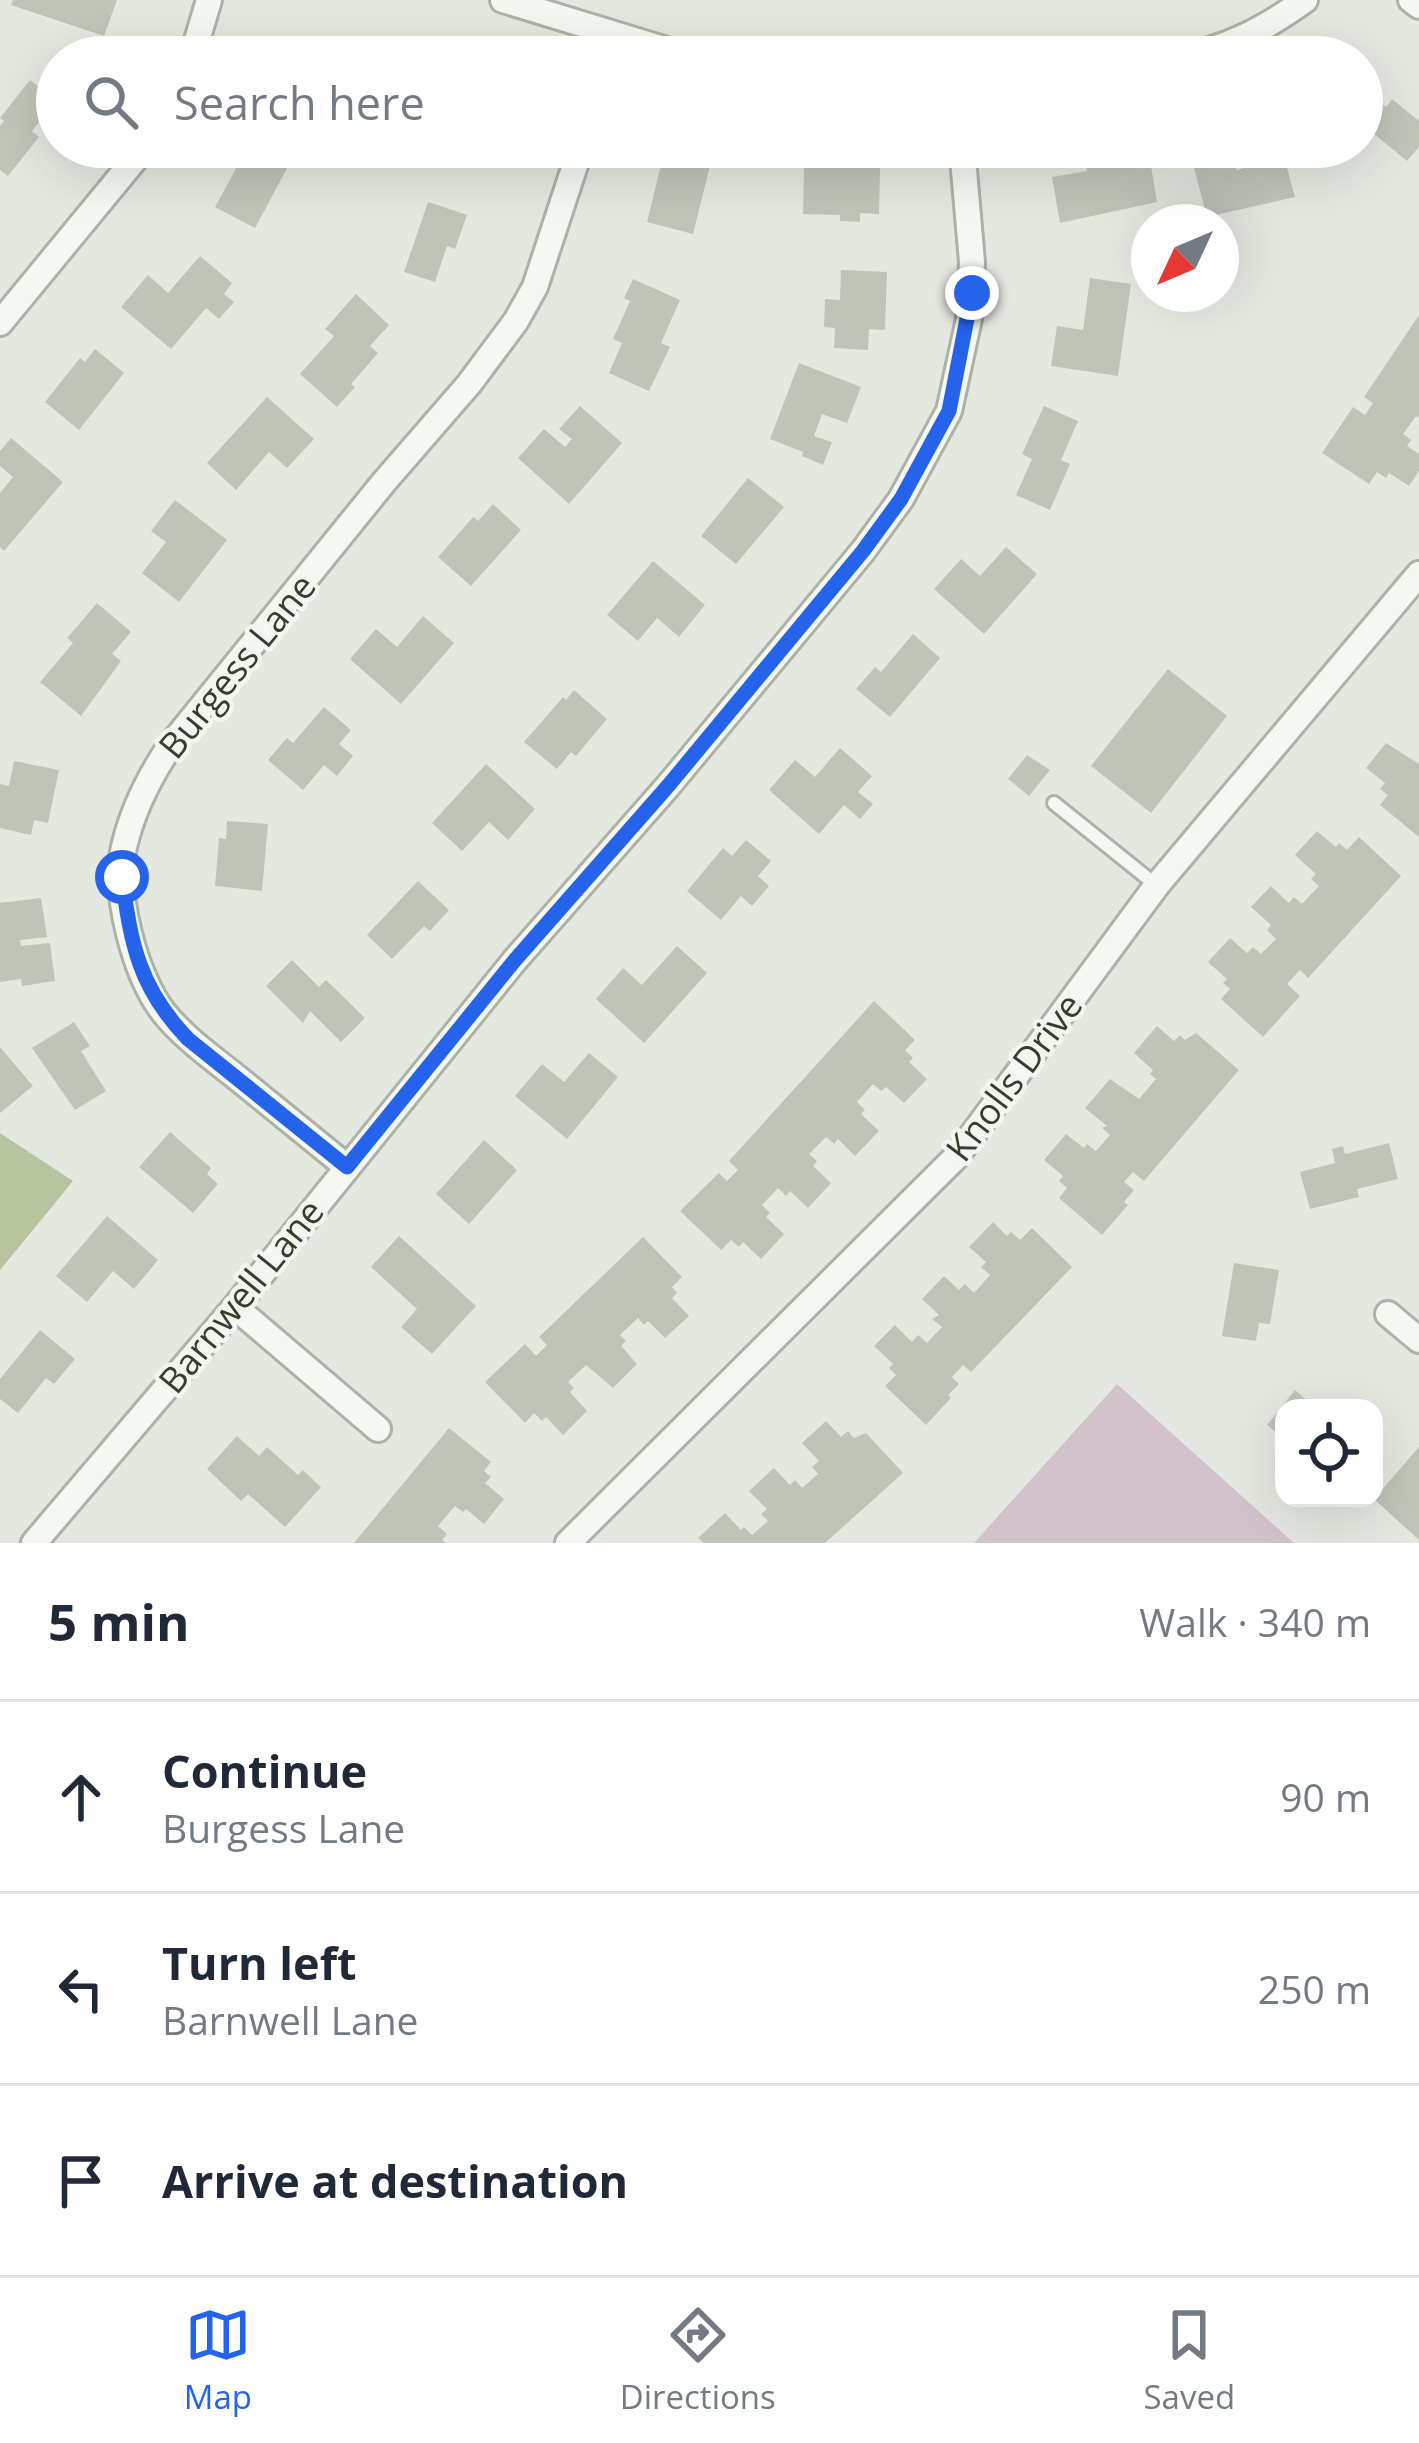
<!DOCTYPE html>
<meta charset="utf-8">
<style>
:root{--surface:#fff;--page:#f2f2f3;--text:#1f2937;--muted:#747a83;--line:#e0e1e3;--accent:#2563eb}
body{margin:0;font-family:"Open Sans",sans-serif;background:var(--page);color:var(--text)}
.controls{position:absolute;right:36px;bottom:36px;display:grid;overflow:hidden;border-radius:24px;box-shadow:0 12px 48px #0002}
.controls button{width:108px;height:108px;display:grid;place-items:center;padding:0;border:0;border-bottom:3px solid var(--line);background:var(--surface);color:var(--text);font:60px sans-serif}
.compass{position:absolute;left:1131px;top:204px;width:108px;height:108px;border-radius:50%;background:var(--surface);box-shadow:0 12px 48px #0002;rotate:226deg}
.stop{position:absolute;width:36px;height:36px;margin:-27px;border:9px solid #2563eb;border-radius:50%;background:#fff}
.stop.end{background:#2563eb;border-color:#fff;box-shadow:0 3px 12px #0008}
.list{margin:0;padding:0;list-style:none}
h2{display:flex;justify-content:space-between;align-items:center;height:156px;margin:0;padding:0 48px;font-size:51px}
h2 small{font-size:39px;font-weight:400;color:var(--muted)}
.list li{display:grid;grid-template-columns:78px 1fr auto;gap:36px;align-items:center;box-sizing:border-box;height:192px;padding:0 48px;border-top:3px solid var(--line)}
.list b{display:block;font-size:45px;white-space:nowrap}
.list p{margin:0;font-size:39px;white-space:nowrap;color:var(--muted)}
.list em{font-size:39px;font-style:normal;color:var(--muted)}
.icon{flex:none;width:66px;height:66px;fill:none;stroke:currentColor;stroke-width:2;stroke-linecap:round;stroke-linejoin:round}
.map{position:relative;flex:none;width:1419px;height:1543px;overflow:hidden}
.search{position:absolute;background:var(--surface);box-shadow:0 12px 48px #0002;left:36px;right:36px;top:36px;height:132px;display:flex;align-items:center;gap:30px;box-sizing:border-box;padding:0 42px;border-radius:66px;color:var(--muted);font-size:45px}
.sheet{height:732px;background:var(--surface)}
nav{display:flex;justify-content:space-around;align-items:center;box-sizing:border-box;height:168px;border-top:3px solid var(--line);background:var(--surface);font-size:33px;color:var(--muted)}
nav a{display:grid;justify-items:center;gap:6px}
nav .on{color:var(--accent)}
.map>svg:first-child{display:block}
.green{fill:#d1c3c9}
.water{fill:#b7c4a0}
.building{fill:#bfc4b9}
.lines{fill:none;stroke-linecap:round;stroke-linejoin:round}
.service-casing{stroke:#adb2a7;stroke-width:18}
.minor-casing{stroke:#adb2a7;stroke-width:30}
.service{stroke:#f5f7f3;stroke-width:12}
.minor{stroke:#f5f7f3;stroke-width:24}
.route{stroke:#2563eb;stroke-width:15}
.labels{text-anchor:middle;stroke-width:9;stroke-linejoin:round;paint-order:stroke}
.street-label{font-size:36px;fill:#353e2b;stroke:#f3f6f0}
</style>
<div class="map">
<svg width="1419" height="1543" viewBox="0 0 1419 1543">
<rect width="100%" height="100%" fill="#e5e8e1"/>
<path class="green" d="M1117 1384 1294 1543H974Z"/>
<path class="water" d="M0 1133 73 1181 0 1270Z"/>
<path class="building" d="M13 0H117L104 36 11 5Z
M317 41 354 54 356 47 381 57H278L283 42 313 53Z
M30 80 56 100 32 131 39 137 8 176 0 170V126L4 121 0 118Z
M1362 88 1386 107 1392 99 1419 121V147L1407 161 1373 133 1369 138 1362 132Z
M262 147 292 159 255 228 215 207 244 154 253 164Z
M1213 147H1231L1237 170 1284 157 1295 197 1207 217 1190 153Z
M672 152 711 162 693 234 647 222 661 165 668 166Z
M1149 154 1157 202 1060 223 1052 177 1087 171 1086 164Z
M804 165 880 168 879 214 860 213V222L840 221V215L803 214Z
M428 202 467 215 455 249 447 246 435 282 404 272Z
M200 256 232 283 224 294 234 302 219 319 206 308 171 349 121 307 148 275 168 293Z
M841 270 887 272 885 330 869 329 868 350 834 348 835 328 824 327 825 299 840 300Z
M1090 278 1131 284 1118 376 1051 366 1057 326 1083 330Z
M633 279 680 300 661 343 670 347 649 391 609 373 622 343 613 339 630 301 624 298Z
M356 294 389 325 370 346 378 353 351 384 355 387 337 407 300 374 334 336 325 329Z
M1419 315V418L1416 416 1403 434 1411 440 1407 446 1419 454V471L1409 486 1389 473 1386 478 1377 472 1369 484 1322 453 1353 407 1365 415 1373 403 1364 397Z
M95 349 124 373 79 430 45 402 80 358 85 362Z
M799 363 861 387 847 423 822 414 814 436 832 442 823 465 802 456 803 452 770 439Z
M267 397 314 439 287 468 269 452 236 490 207 463Z
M580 406 622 443 569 504 518 458 544 429 565 447 572 439 559 429Z
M1044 406 1078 421 1061 460 1070 464 1050 510 1016 495 1032 459 1022 454Z
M11 438 63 482 4 551 0 547V493L13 477 0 466V451Z
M748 478 784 507 736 564 701 536Z
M175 500 227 540 179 602 142 573 166 542 151 531Z
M493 504 521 530 471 586 438 557 473 517 478 521Z
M1006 547 1037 574 984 634 934 589 961 559 980 576Z
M653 561 705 605 679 637 657 618 638 641 607 615Z
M97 603 131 632 112 654 121 661 81 716 40 682 73 643 67 638Z
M423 616 454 643 401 704 350 659 376 629 397 647Z
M913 634 940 658 890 717 856 689 875 667 881 672Z
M1168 669 1227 716 1151 813 1091 766Z
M574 690 607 719 576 756 571 752 557 769 524 742 563 697 566 700Z
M324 707 351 730 339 744 353 756 337 776 324 765 303 790 268 760 287 738 293 743Z
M1386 743 1419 764V837L1380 805 1388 795 1380 789 1385 783 1366 768Z
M840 748 872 776 858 792 873 804 860 819 844 805 819 834 769 790 795 760 815 777Z
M1027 755 1050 770 1029 796 1008 779Z
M14 761 59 770 48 823 34 820 31 835 0 828V784L9 786Z
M486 764 535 809 508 840 489 822 462 851 432 823Z
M227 821 268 824 262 891 215 886 219 838 226 839Z
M1317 831 1336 847 1339 843 1347 850 1359 837 1401 876 1308 978 1300 970 1287 984 1300 996 1263 1037 1221 999 1230 989 1223 983 1227 979 1208 962 1230 938 1247 953 1253 947 1261 954 1276 939 1267 930 1271 925 1251 907 1271 886 1289 903 1294 897 1302 904 1319 886 1311 879 1316 874 1295 855Z
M746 840 771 861 758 876 769 886 752 906 741 896 721 920 687 891 723 848 732 856Z
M418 881 449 910 430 931 424 926 392 959 367 935Z
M41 898 47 937 20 940 21 946 50 943 55 981 22 986 21 979 0 982V903Z
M677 946 707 973 644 1043 596 999 623 968 642 985Z
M292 960 319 987 326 980 365 1018 341 1042 310 1011 303 1023 266 986Z
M874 1001 915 1040 905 1050 913 1058 909 1062 927 1079 904 1103 886 1087 881 1091 873 1084 857 1102 865 1110 861 1114 879 1131 855 1156 838 1139 834 1144 826 1137 809 1154 817 1161 813 1166 831 1183 808 1208 790 1191 786 1196 778 1188 762 1205 770 1213 766 1217 784 1234 761 1259 743 1242 739 1247 731 1240 721 1250 680 1211 719 1173 727 1181 738 1170 729 1161Z
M74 1022 90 1046 81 1051 106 1091 75 1110 32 1048Z
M1157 1026 1174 1041 1180 1035 1185 1040 1196 1033 1239 1070 1144 1181 1133 1172 1124 1182 1134 1190 1124 1202 1128 1205 1102 1235 1059 1198 1067 1188 1059 1181 1063 1176 1044 1160 1066 1134 1084 1148 1087 1144 1096 1151 1110 1135 1102 1128 1107 1126 1085 1108 1110 1079 1139 1099 1156 1079 1150 1074 1153 1070 1134 1053Z
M0 1047 33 1086 0 1113Z
M589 1053 618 1077 567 1139 515 1096 542 1064 564 1082Z
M170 1132 211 1168 207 1174 218 1184 193 1213 139 1167Z
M484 1140 517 1170 469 1224 436 1194Z
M1389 1143 1398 1179 1357 1189 1359 1197 1310 1209 1300 1172 1335 1163 1332 1149 1343 1146 1345 1154Z
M107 1216 158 1260 134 1289 113 1271 87 1302 56 1276Z
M993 1222 1007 1236 1011 1232 1020 1240 1032 1228 1072 1267 971 1372 963 1365 952 1377 959 1384 948 1395 951 1398 926 1425 885 1386 896 1375 889 1368 893 1364 874 1346 895 1325 912 1342 918 1335 927 1343 942 1327 932 1319 939 1315 922 1299 944 1276 959 1290 965 1284 974 1293 990 1275 981 1267 986 1262 969 1247Z
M399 1236 476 1306 432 1354 401 1327 417 1309 371 1267Z
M643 1237 682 1277 672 1287 677 1293 672 1298 689 1316 665 1338 648 1321 644 1325 638 1318 620 1335 626 1341 621 1346 637 1364 613 1388 586 1365 568 1382 574 1388 570 1392 587 1411 563 1435 546 1417 542 1421 534 1413 525 1423 485 1382 525 1344 536 1356 547 1345 539 1337Z
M1234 1263 1279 1270 1270 1324 1259 1323 1256 1341 1222 1336Z
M40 1330 75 1359 54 1384 46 1378 18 1413 0 1399V1379Z
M1295 1390 1316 1408H1284V1439L1267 1425Z
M826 1421 841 1437 848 1431 854 1438 866 1433 903 1473 825 1543H704L698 1538 725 1513 741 1530 744 1527 752 1535 768 1521 761 1514 767 1509 749 1491 774 1468 790 1485 795 1480 802 1488 818 1474 812 1467 819 1461 802 1443Z
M449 1428 491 1462 484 1471 491 1477 485 1483 504 1499 484 1524 466 1509 463 1512 455 1506 438 1526 447 1534 442 1540 446 1543H354Z
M237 1436 259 1456 267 1447 298 1475 303 1470 321 1487 285 1527 248 1494 241 1501 207 1469Z
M1419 1447V1540L1374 1499Z"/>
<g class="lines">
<defs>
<path id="service" d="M1054 803 1156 885"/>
<path id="minor" d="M503 0 690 57
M1411 0 1419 6
M192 57 209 0
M1174 57C1223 52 1266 28 1305 0
M0 323 145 147
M347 1167C311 1138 276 1109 240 1080 214 1059 185 1039 164 1013 135 976 113 893 124 847 132 812 150 776 170 746L384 482 469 384 516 321 535 287 581 147
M235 1307 378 1429
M1388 1314 1419 1340
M34 1543 235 1307 515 960 668 786 863 551 901 499 949 411 969 319 972 262 962 147
M568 1543 956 1157 1157 885 1419 574"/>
</defs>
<use href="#service" class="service-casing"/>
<use href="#minor" class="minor-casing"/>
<use href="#service" class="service"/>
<use href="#minor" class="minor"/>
</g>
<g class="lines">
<path class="route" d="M122 877C131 945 139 988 188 1039L347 1167 515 960 668 786 863 551 901 499 949 411 972 293"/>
</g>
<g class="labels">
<g class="street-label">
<text transform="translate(237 666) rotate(-51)" y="13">Burgess Lane</text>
<text transform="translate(1014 1077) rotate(-53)" y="13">Knolls Drive</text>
<text transform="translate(241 1296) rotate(-51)" y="13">Barnwell Lane</text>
</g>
</g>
</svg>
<div class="controls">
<button><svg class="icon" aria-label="locate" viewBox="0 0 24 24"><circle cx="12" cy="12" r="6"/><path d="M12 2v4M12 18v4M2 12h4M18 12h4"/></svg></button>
</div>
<svg class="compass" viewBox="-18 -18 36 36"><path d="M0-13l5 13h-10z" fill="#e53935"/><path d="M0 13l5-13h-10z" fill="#747a83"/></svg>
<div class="stop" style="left:122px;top:877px"></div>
<div class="stop end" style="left:972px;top:293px"></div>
<div class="search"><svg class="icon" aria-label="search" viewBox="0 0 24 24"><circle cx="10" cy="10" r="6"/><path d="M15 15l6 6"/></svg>Search here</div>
</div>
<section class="sheet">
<h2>5 min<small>Walk · 340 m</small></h2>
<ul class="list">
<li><svg class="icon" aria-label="ahead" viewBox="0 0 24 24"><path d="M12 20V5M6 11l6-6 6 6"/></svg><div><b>Continue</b><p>Burgess Lane</p></div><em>90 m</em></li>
<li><svg class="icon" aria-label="left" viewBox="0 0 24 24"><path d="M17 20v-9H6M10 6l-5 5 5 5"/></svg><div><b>Turn left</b><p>Barnwell Lane</p></div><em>250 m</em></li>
<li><svg class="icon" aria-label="arrive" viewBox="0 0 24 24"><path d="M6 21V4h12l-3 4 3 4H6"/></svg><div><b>Arrive at destination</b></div></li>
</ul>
</section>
<nav>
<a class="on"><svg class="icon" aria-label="map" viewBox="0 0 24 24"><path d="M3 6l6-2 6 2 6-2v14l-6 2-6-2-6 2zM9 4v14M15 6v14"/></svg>Map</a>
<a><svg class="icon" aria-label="directions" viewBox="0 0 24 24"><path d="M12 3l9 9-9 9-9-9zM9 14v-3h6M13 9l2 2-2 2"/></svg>Directions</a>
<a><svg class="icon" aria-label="saved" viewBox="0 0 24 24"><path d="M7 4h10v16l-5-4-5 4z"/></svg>Saved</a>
</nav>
